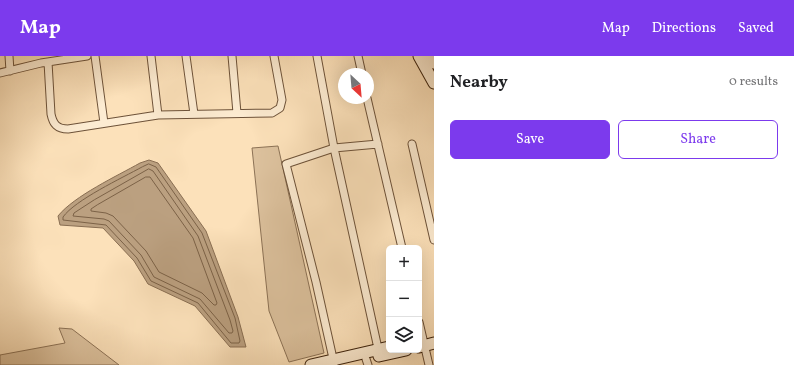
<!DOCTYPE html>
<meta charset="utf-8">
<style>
:root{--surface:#fff;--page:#f6f6f6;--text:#202124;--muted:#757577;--line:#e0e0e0;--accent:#7c3aed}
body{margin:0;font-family:Vollkorn,serif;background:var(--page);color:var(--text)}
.controls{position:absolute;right:12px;bottom:12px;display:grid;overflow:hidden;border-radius:6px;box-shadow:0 4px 16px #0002}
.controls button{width:36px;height:36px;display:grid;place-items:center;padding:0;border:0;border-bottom:1px solid var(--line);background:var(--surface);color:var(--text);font:20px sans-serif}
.compass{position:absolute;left:338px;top:12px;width:36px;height:36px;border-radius:50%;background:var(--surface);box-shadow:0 4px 16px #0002;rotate:154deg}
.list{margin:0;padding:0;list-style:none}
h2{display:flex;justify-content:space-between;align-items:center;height:52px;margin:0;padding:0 16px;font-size:17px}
h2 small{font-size:13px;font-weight:400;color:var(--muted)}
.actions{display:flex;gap:8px;padding:12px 16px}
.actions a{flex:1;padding:9px 0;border:1px solid var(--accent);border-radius:6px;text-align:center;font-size:14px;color:var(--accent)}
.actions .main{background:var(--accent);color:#fff}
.icon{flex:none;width:22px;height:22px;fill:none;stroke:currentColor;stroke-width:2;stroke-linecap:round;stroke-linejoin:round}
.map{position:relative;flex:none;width:434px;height:309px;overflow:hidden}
header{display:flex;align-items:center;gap:24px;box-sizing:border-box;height:56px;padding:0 20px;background:var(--accent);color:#fff}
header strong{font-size:19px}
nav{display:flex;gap:22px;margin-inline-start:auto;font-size:14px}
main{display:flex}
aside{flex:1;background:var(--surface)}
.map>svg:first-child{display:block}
.green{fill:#dcc19d;stroke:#8c7256}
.water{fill:#bba080;stroke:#896e52}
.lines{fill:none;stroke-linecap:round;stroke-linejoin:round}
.shore{stroke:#7c6247;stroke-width:1}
.street-casing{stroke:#6d5239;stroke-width:9}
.secondary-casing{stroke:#3d230e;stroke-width:13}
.street{stroke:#fdecd2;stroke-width:7}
.secondary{stroke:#fdecd2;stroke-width:11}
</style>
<header>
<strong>Map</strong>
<nav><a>Map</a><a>Directions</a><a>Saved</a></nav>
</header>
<main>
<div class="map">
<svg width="434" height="309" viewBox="0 0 434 309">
<rect width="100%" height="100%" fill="#fce1ba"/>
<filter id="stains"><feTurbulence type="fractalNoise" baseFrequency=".005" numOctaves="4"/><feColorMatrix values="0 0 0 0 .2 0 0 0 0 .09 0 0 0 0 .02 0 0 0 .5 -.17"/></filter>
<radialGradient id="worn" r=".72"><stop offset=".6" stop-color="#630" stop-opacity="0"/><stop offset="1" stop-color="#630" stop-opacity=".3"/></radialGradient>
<path class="green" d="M278 90 324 297 289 306 269 255 252 92Z
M59 272 72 273 119 309H0V299L65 287Z"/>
<path class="water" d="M149 104 158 107 206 175 238 261 246 291H230L195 250 148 228 134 205 103 172 60 169 58 160C74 140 117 120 140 107Z"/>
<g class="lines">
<path class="shore" d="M149 108 156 111 202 177 235 262 240 285 239 287H231L198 247 151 225 137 202 106 169 63 164V161C75 144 122 122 142 111Z
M149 113 153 115 198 180 230 264 233 275 232 277H229L200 243 154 221 141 199 109 165 104 163 73 160 74 157 94 144Z
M146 121H150L193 182 217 247 216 249H214L202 237 159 216 146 195 113 160 106 157 91 155V153L97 149Z"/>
<defs>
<path id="street" d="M9 0 10 15
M95 0 104 67
M151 0 158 59
M186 0 194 58
M232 0 237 57
M317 0 334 92 379 297
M358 0 362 18
M48 6 51 58C53 68 57 73 68 73L158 59 272 57 280 52 282 44 274 0
M0 17 41 7 87 0
M367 42 402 192
M412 88 434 184
M419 266 429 309
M366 303 368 309
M334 307 316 226 286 108 334 92 378 88"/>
<path id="secondary" d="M419 0 434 27
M430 0 434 7
M419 291 434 287
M379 300 406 294
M311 309 389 291"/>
</defs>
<use href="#street" class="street-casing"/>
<use href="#secondary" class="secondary-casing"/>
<use href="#street" class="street"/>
<use href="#secondary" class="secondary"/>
</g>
<rect width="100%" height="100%" filter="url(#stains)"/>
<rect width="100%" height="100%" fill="url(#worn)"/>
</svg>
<div class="controls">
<button>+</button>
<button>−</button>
<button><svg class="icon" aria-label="layers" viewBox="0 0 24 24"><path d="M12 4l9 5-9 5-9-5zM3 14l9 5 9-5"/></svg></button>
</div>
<svg class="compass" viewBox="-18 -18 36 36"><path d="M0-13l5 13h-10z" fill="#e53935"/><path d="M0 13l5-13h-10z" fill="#757577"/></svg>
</div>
<aside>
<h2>Nearby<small>0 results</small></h2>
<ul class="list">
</ul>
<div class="actions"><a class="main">Save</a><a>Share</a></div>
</aside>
</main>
